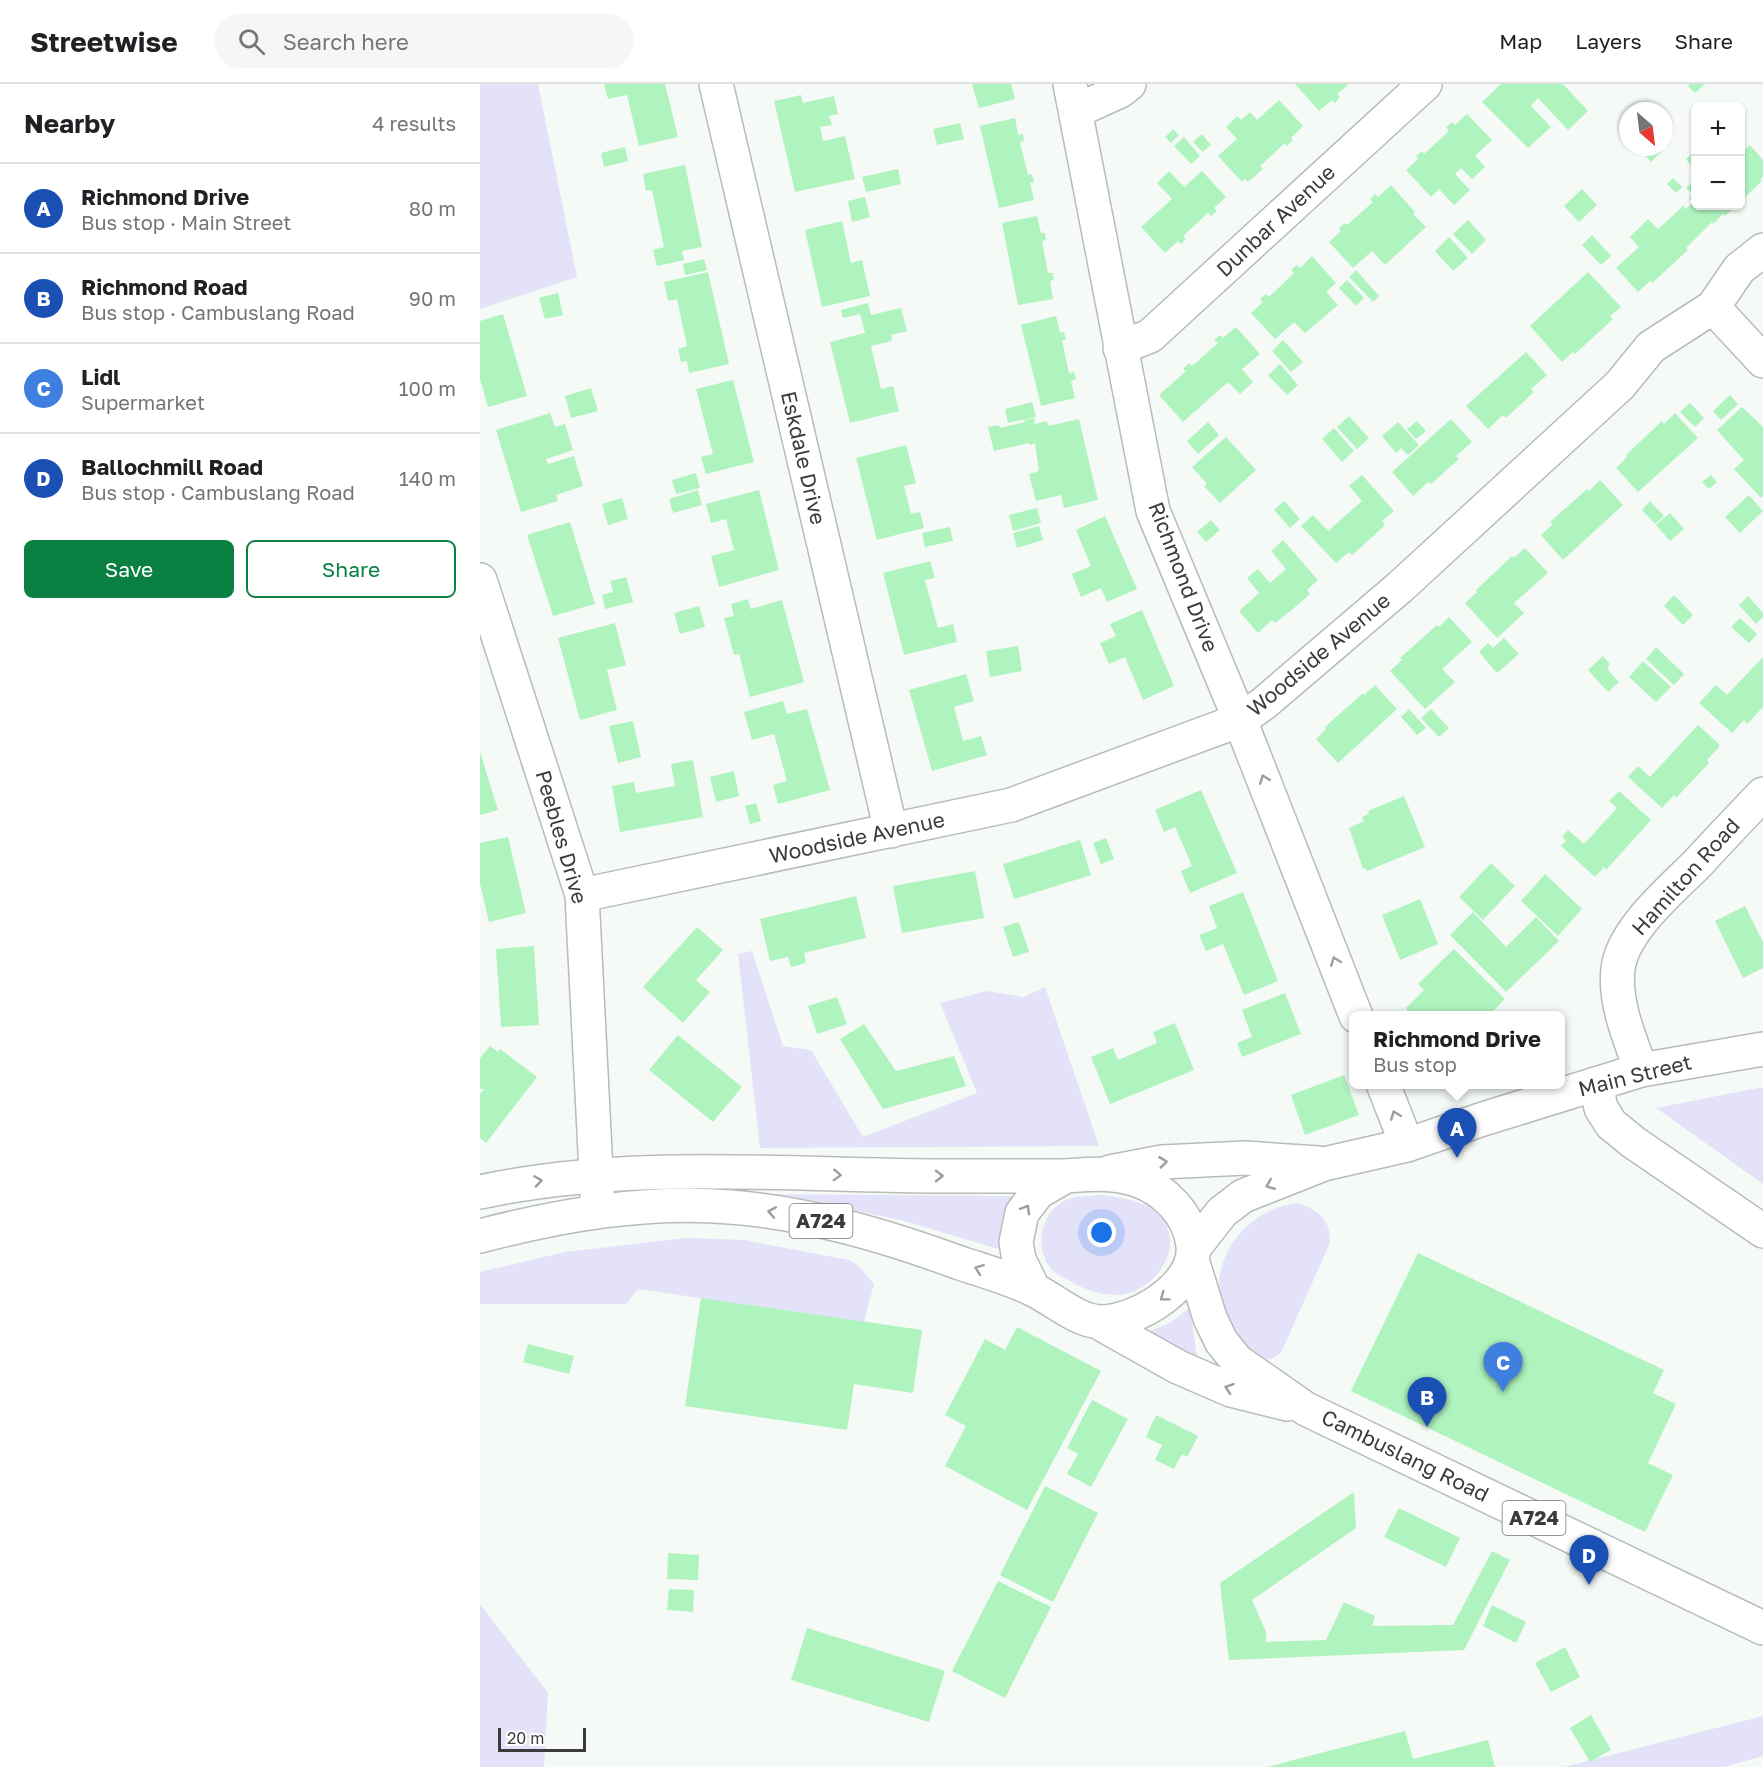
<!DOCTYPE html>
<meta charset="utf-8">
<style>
:root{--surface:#fff;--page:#f6f6f6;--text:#202124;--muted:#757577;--line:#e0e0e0;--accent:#0b8043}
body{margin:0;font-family:"Golos Text",sans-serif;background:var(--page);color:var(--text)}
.controls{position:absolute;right:18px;top:18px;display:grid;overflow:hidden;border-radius:9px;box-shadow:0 2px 4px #0004}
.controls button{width:54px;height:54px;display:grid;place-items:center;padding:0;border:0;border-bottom:2px solid var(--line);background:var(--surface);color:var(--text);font:30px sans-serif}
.compass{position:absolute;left:1139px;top:18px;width:54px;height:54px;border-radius:50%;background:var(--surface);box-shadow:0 2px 4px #0004;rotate:152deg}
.scale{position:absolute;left:18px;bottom:15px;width:88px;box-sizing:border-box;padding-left:6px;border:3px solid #3a3b3a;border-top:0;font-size:16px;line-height:21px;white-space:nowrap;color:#3a3b3a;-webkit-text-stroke:4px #fff;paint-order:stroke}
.you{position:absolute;left:622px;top:1149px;width:21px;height:21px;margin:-15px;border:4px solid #fff;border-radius:50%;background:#1a73e8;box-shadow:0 0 0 9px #1a73e833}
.badge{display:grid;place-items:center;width:39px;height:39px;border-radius:50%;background:var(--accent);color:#fff;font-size:20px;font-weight:700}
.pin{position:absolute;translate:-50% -50px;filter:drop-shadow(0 2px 3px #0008)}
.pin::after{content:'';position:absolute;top:32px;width:21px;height:18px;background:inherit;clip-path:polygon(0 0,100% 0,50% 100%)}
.popup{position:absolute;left:869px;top:927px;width:216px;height:78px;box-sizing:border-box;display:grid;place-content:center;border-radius:9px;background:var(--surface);filter:drop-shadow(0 2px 4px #0005);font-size:20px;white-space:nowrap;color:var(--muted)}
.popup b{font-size:22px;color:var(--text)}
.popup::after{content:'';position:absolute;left:50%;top:100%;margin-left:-12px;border:12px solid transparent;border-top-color:var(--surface)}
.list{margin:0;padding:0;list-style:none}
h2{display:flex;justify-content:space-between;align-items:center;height:78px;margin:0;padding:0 24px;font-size:26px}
h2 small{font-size:20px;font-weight:400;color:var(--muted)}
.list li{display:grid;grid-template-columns:39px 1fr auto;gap:18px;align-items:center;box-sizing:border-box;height:90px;padding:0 24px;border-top:2px solid var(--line)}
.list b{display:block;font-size:22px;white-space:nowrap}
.list p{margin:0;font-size:20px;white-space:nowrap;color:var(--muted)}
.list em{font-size:20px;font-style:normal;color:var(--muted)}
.actions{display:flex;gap:12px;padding:18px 24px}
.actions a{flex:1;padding:14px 0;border:2px solid var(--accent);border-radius:9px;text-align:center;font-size:21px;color:var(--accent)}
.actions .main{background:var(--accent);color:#fff}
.icon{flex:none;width:33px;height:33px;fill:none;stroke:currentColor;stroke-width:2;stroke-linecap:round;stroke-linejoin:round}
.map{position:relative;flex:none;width:1283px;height:1683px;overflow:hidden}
header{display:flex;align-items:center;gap:36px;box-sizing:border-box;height:84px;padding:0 30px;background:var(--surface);border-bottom:2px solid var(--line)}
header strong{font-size:28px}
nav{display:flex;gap:33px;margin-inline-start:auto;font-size:21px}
.search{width:420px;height:54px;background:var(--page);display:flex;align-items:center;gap:15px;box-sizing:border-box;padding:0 21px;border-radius:33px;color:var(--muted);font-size:22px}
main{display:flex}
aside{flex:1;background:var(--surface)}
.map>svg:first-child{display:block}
.green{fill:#e4e2f9}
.building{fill:#aff3bf}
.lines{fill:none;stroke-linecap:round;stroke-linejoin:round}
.minor-casing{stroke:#b8bcb9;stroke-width:36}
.major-casing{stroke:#b8bcb9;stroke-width:36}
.minor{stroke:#fff;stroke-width:33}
.major{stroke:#fff;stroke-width:33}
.oneway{stroke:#9c9d9c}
.labels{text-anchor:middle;stroke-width:4.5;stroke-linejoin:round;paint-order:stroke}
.shield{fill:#fff;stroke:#757675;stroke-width:1.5}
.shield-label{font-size:20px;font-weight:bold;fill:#3a3b3a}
.street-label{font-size:21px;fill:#3a3b3a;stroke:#fff}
</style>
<header>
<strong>Streetwise</strong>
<div class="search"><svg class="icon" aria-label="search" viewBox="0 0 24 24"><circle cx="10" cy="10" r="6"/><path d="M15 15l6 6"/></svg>Search here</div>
<nav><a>Map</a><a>Layers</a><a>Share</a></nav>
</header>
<main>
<aside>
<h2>Nearby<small>4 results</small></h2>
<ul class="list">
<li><span class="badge" style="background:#1a4fb4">A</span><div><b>Richmond Drive</b><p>Bus stop · Main Street</p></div><em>80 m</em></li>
<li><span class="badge" style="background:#1a4fb4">B</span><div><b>Richmond Road</b><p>Bus stop · Cambuslang Road</p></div><em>90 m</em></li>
<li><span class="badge" style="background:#3f7fe0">C</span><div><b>Lidl</b><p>Supermarket</p></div><em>100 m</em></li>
<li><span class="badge" style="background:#1a4fb4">D</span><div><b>Ballochmill Road</b><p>Bus stop · Cambuslang Road</p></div><em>140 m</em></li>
</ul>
<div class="actions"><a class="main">Save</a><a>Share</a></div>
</aside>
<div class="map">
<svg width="1283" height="1683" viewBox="0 0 1283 1683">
<rect width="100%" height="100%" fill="#f6faf6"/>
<path class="green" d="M0 0H58L97 193 0 225Z
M272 867 303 962 331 966 383 1053 497 1009 460 919 507 907 544 913 565 903 619 1062 280 1064 258 870Z
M1283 1003V1100L1176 1024Z
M275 1110 539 1112C522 1128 517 1144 525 1167L424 1137 350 1121Z
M624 1111C639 1114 656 1115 669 1123 703 1144 692 1183 664 1202 640 1219 609 1209 586 1195 581 1192 575 1189 571 1185 553 1162 561 1127 588 1115 599 1111 612 1112 624 1111Z
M818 1119C839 1126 853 1138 849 1161L801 1269 791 1275H778C764 1261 750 1248 743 1228 726 1176 766 1124 818 1119Z
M206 1154 264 1156 369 1176 379 1182 394 1200 384 1238 158 1205 146 1220H0V1188L85 1168Z
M710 1222 717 1274 665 1248C684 1243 697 1236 710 1222Z
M0 1520 68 1609 64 1683H0Z
M1283 1632V1672L1244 1683H1084Z"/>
<path class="building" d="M124 0H185L198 53 159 62 147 11 128 15Z
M492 0H531L535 15 499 24Z
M815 0H869L857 10 860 13 855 19 852 16 839 27Z
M1021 0H1083L1108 27 1088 46 1058 14 1051 22 1071 43 1048 64 1002 18Z
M1210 0H1225L1215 9 1208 2Z
M321 11 323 19 354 12 358 30 349 32 352 41 340 43 343 57 365 52 375 95 315 108 294 17Z
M799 16 823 42 811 54 813 56 807 62 805 59 780 82 783 85 777 90 768 98 765 95 762 98 738 72 757 55 746 43 757 32 761 36 770 28 777 36Z
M987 30 1012 56 995 72 1005 83 992 95 981 84 975 90 990 106 974 121 959 105 951 113 926 86 938 75 936 72 942 67 944 70 969 47 966 43 972 38 975 41Z
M535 34 538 51 543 50 544 57 540 58 548 91 552 90 554 98 550 99 554 116 519 124 500 42Z
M480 39 484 55 457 61 453 45Z
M693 45 699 51 691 59 685 53Z
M722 50 731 61 723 68 713 58Z
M704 53 720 72 711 80 694 62Z
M1270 61 1283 76V93L1280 96 1282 97 1260 118V70Z
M145 63 148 77 124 83 121 69Z
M1164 63H1178L1182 67 1171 78 1160 66Z
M1214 68 1215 70V86L1206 75Z
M205 81 222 163 202 167 204 176 177 182 173 166 184 163 172 106 166 107 163 90Z
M418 85 421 100 386 108 382 93Z
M689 87 704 103 722 87 746 113 734 124 737 127 731 132 728 129 703 152 706 155 701 160 698 157 685 169 661 143 692 115 677 99Z
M1193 94 1202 103 1196 109 1187 100Z
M1215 95V122H1256L1245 132 1243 130 1233 140 1232 138 1206 164 1208 166 1172 199 1170 197 1158 208 1136 184 1159 163 1150 153 1168 135 1178 145 1203 122 1206 125 1213 118 1209 114 1213 110 1206 104Z
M911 101 935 128 933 130 946 143 905 181 892 167 873 184 849 158 861 147 859 144 865 139 867 141 893 118 890 115 895 110 898 113Z
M1102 105 1117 121 1099 138 1084 122Z
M385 113 390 133 372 138 368 117Z
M557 132 561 149H565L566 156 562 157 568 189H573L574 196 570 197 573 215 538 221 522 139Z
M988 136 1006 156 992 170 973 150Z
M362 137 371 179 382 176 390 212 342 223 325 146Z
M1112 151 1131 172 1121 181 1102 161Z
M969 153 988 174 973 187 955 167Z
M832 172 856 199 846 208 858 221 825 249 814 238 795 255 771 229 783 218 780 215 786 210 789 213 814 189 811 186 817 181 820 184Z
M224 175 227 186 205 191 203 180Z
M876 186 899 212 893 218 869 193Z
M228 188 249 280 209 289 207 277 201 278 198 265 207 262 197 215 188 217 184 198Z
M1108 188 1141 223 1130 232 1133 235 1095 270 1093 268 1082 278 1050 242Z
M867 196 884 214 876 222 859 204Z
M78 209 83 231 65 235 59 214Z
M388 219 391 231 421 224 427 247 411 251 412 257 391 262 401 305 413 302 419 327 370 339 350 258 385 249 380 230 363 234 361 226Z
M23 230 47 312 8 323 0 295V237Z
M576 232 580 249 584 248 586 256H582L589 289 594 288 596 295 591 297 595 314 561 322 541 241Z
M756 243 780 270 762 285 773 298 760 310 748 298 703 338 679 311 706 287 703 285 709 279 712 282 738 259 734 256 740 251 743 254Z
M803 256 823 278 811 288 792 267Z
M1046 268 1067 291 1051 305 1054 308 1026 334 1023 331 1008 345 986 322Z
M800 280 818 301 807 311 788 291Z
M253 296 274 378 226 390 221 373 233 370 216 305Z
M111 304 118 327 91 334 85 312Z
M1250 311 1258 320 1241 336 1233 327Z
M552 318 556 333 528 339 525 325Z
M1210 319 1224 334 1215 343 1200 328Z
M1262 323 1283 343V412L1281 414 1254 385 1264 376 1237 346Z
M70 329 75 343 85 340 93 366 66 375 68 380 94 372 103 402 76 411 78 417 41 428 16 346Z
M1195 329 1218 354 1158 408 1136 384 1147 373 1146 371 1182 337 1184 340Z
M869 332 889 354 877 365 857 343Z
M554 334 555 340 567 337 568 342 599 335 618 416 584 424 581 411 556 417 549 390 559 387 555 359 549 361V359L514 367 508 343 519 341 520 344 545 338 544 336Z
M971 335 992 358 976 372 979 375 951 400 948 398 933 412 912 388Z
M937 337 946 347 936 355 927 345Z
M728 338 739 351 718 370 707 357Z
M918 338 939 361 928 371 921 364 916 369 902 352Z
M854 344 874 367 862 378 842 355Z
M746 353 776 386 740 419 724 402 727 400 712 383Z
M426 361 436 399 424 402 431 430 440 428 444 444 397 456 376 374Z
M216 389 220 404 196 410 192 396Z
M882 391 914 427 902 437 905 441 889 456 872 471 869 468 856 479 821 442 833 431 848 447 882 417 869 402Z
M1231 391 1237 398 1229 405 1222 398Z
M1120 396 1143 421 1083 476 1061 451 1073 440 1070 438 1107 405 1109 407Z
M218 406 222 421 193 429 189 415Z
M279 406 299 486 239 503 231 472 254 466 246 435 231 439 226 420Z
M1269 411 1283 427 1260 449 1245 433Z
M142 414 148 435 128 441 122 420Z
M804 417 820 435 810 444 794 426Z
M1170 417 1184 432 1175 440 1162 426Z
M557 424 561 439 533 447 529 431Z
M1190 429 1204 445 1190 457 1176 441Z
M625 432 657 505 627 518 621 504 601 513 592 490 611 482 596 446Z
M731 436 740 446 726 458 717 448Z
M90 438 115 520 73 532 47 451Z
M559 442 563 456 537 464 533 449Z
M470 443 473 457 445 463 442 449Z
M803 456 838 496 827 506 830 510 813 525 795 539 792 536 778 549 759 527 779 509 767 494 778 485 790 499 806 485 791 467Z
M1045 464 1068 489 1034 519 1044 529 1017 554 985 519 997 508 996 506 1032 472 1034 474Z
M450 477 455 494 445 496 458 544 473 540 477 558 424 571 403 489Z
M146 493 153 518 125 525 122 511 133 508 130 497Z
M1194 511 1213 531 1203 541 1184 522Z
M1268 512 1283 529V533L1276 540 1259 521Z
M268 515 271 525 302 516 324 598 270 613 259 570 254 571 244 534 254 532 251 520Z
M219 522 225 543 200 550 194 529Z
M662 526 694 602 663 616 645 573 629 580 620 559 636 552 630 540Z
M969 533 992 558 962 585 975 598 945 625 910 587 922 576 920 574 957 541 959 543Z
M1260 534 1277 550 1269 559 1251 543Z
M135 539 146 581 127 586 137 626 100 636 78 554Z
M1024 554 1039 570 1017 589 999 568 1008 559 1013 564Z
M538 562 542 587 510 593 506 567Z
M1176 563 1204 590 1194 601 1166 575Z
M1123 572 1129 579 1128 586 1139 598 1128 608 1108 586Z
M1283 573V623L1267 640 1264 636 1252 649 1219 619 1236 601 1247 611Z
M1163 577 1191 603 1176 618 1149 593Z
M486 590 494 617 474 623 483 657 501 652 507 671 452 687 429 606Z
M895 601 917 625 858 679 836 655 846 645 845 643 883 609 884 611Z
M303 617 307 630 327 625 350 706 298 720 293 701 307 697 294 650 272 656 264 628Z
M929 625 946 644 937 651 921 633Z
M951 625 969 644 959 653 941 634Z
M153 637 161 673 138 679 129 642Z
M1218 641 1239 660V663L1227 676 1229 679 1196 714 1194 711 1182 724 1148 693 1158 682 1170 693Z
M0 668 18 726 0 731Z
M213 676 223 733 140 748 132 702 154 698 156 709 195 702 191 680Z
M254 687 259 712 236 718 230 693Z
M721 706 757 789 710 809 701 787 712 782 704 763 695 743 684 748 675 726Z
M1139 707 1171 736 1126 786 1124 783 1115 793 1081 762 1086 757 1082 753 1088 746 1104 760 1137 724 1129 717Z
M924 712 945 763 887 787 885 784 883 785 869 744 884 737 882 733 889 730 888 727Z
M276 719 281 737 270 740 265 722Z
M28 753 46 829 9 838 0 800V759Z
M626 754 634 775 621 780 613 759Z
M600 756 611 791 534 815 523 780Z
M1011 779 1035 802 1003 836 979 813Z
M495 787 504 834 422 849 413 802Z
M1065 790 1102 825 1078 852 1041 817Z
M763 808 798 897 764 911 743 860 726 867 719 851 737 844 729 822Z
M376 812 386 854 324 869 326 879 311 883 308 873 290 877 280 835Z
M940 815 958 860 920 876 902 831Z
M1265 822 1283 858V884L1263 894 1235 837Z
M993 828 1026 863 1056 833 1079 857 1026 908 970 851Z
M539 838 549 868 533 873 523 843Z
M217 843 243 866 216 896 230 908 203 939 163 903Z
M54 862 59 941 21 943 16 865Z
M974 865 1025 915 1008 932H930L926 924 944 906 938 900Z
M805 909 821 950 762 973 757 959 772 953 762 926Z
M357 913 367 940 337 950 328 922Z
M695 939 714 986 630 1020 611 973 633 964 638 976 677 959 673 948Z
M384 940 416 987 474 972 486 1002 403 1025 360 955Z
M198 951 262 1003 233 1038 169 986Z
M10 962 18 968 20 965 57 993 6 1059 0 1054V1010L4 1005H0V974Z
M864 991 879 1031 825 1051 811 1011Z
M938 1169 1184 1286 1173 1309 1196 1320 1168 1379 1193 1391 1165 1448 871 1307Z
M221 1214 442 1246 433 1309 374 1300 367 1346 205 1322Z
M537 1243 621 1287 547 1426 465 1382 486 1342 465 1331 505 1255 525 1266Z
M48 1260 94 1272 89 1290 43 1278Z
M612 1316 648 1335 611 1403 587 1390 598 1370 587 1364Z
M676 1331 718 1352 707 1373 702 1370 694 1385 675 1376 682 1361 666 1353Z
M565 1402 618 1429 573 1518 520 1491Z
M874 1408 876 1444 772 1516 786 1548V1558L846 1556 864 1518 895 1532 892 1542 973 1541 1012 1467 1030 1476 984 1566 749 1576 740 1499Z
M919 1424 980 1454 966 1483 904 1453Z
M188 1469 219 1471 218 1496 187 1495Z
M518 1497 571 1523 525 1614 472 1587Z
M189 1505 214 1506 213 1528 187 1526Z
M1012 1521 1046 1538 1036 1559 1003 1542Z
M327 1544 465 1587 449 1638 311 1596Z
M1085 1563 1100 1593 1071 1608 1055 1579Z
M1111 1631 1131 1666 1110 1678 1090 1644Z
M925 1647 933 1675 1008 1656 1015 1683H787Z"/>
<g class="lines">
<defs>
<path id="minor" d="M236 0 411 747
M590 0 673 427 760 636 876 932
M596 27 640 7 649 0
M1233 223 1283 277
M640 264 670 252 945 0
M0 496 102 811 118 1127
M102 811 531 721 760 636 783 620 919 504 1140 301 1171 263 1233 223 1259 185 1283 166
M1161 986C1150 955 1134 919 1138 885 1142 847 1191 806 1217 780 1239 756 1261 733 1283 710
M903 1000 927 1061
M1116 1000 1121 1024 1131 1040 1153 1058 1283 1147"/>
<path id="major" d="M630 1088 682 1078 765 1074 838 1079
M0 1108C155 1075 309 1092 466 1092 504 1092 543 1092 581 1092 608 1091 629 1087 657 1096 685 1106 710 1131 713 1162 717 1202 656 1238 621 1238 596 1237 574 1215 552 1205 529 1194 504 1187 480 1179 406 1152 329 1129 250 1123 166 1116 81 1131 0 1152
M714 1164 742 1128 763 1112 844 1080 927 1061 1003 1035 1161 986 1283 965
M712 1176 730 1234 741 1257 757 1277 826 1325 1283 1544
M554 1206 539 1176 536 1158 542 1129 558 1108 586 1092
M618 1238 698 1283 751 1306 807 1320"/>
</defs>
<use href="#minor" class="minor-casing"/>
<use href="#major" class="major-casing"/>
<use href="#minor" class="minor"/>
<use href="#major" class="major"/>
</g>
<defs><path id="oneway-chevron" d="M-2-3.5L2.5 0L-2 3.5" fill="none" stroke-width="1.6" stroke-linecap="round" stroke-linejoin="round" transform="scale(1.5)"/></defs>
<g class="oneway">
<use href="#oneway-chevron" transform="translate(784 695) rotate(-111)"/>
<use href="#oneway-chevron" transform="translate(855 877) rotate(-111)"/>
<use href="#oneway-chevron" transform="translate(915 1031) rotate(-111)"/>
<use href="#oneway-chevron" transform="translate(683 1078) rotate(-7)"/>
<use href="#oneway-chevron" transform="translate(357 1091) rotate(2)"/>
<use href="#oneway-chevron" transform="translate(459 1092)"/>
<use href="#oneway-chevron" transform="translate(58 1097) rotate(-9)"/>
<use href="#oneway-chevron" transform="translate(790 1101) rotate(158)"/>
<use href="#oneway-chevron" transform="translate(546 1125) rotate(-59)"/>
<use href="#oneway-chevron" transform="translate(292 1128) rotate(-170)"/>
<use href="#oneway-chevron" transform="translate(499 1185) rotate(-160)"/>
<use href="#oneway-chevron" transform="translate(684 1213) rotate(143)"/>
<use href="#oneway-chevron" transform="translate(749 1304) rotate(-161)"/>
</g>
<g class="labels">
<g class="shield">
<rect x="309.5" y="1120" width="63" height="34" rx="4.5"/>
<rect x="1022.5" y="1417" width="63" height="34" rx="4.5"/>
</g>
<g class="shield-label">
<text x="341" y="1144">A724</text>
<text x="1054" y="1441">A724</text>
</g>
<g class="street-label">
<text transform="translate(796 137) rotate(-43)" y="7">Dunbar Avenue</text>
<text transform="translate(323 374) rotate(77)" y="7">Eskdale Drive</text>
<text transform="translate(703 493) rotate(69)" y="7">Richmond Drive</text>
<text transform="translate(839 571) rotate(-40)" y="7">Woodside Avenue</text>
<text transform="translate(81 753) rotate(74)" y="7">Peebles Drive</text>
<text transform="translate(377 754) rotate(-12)" y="7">Woodside Avenue</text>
<text transform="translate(1206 793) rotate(-48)" y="7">Hamilton Road</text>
<text transform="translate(1155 992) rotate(-14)" y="7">Main Street</text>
<text transform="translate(925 1372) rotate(26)" y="7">Cambuslang Road</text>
</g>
</g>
</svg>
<div class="controls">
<button>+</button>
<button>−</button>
</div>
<svg class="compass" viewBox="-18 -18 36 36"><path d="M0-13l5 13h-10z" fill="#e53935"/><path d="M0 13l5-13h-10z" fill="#757577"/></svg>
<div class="scale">20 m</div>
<div class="you"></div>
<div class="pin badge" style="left:977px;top:1074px;background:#1a4fb4">A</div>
<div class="popup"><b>Richmond Drive</b>Bus stop</div>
<div class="pin badge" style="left:947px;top:1343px;background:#1a4fb4">B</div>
<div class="pin badge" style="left:1023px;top:1308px;background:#3f7fe0">C</div>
<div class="pin badge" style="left:1109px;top:1501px;background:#1a4fb4">D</div>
</div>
</main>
